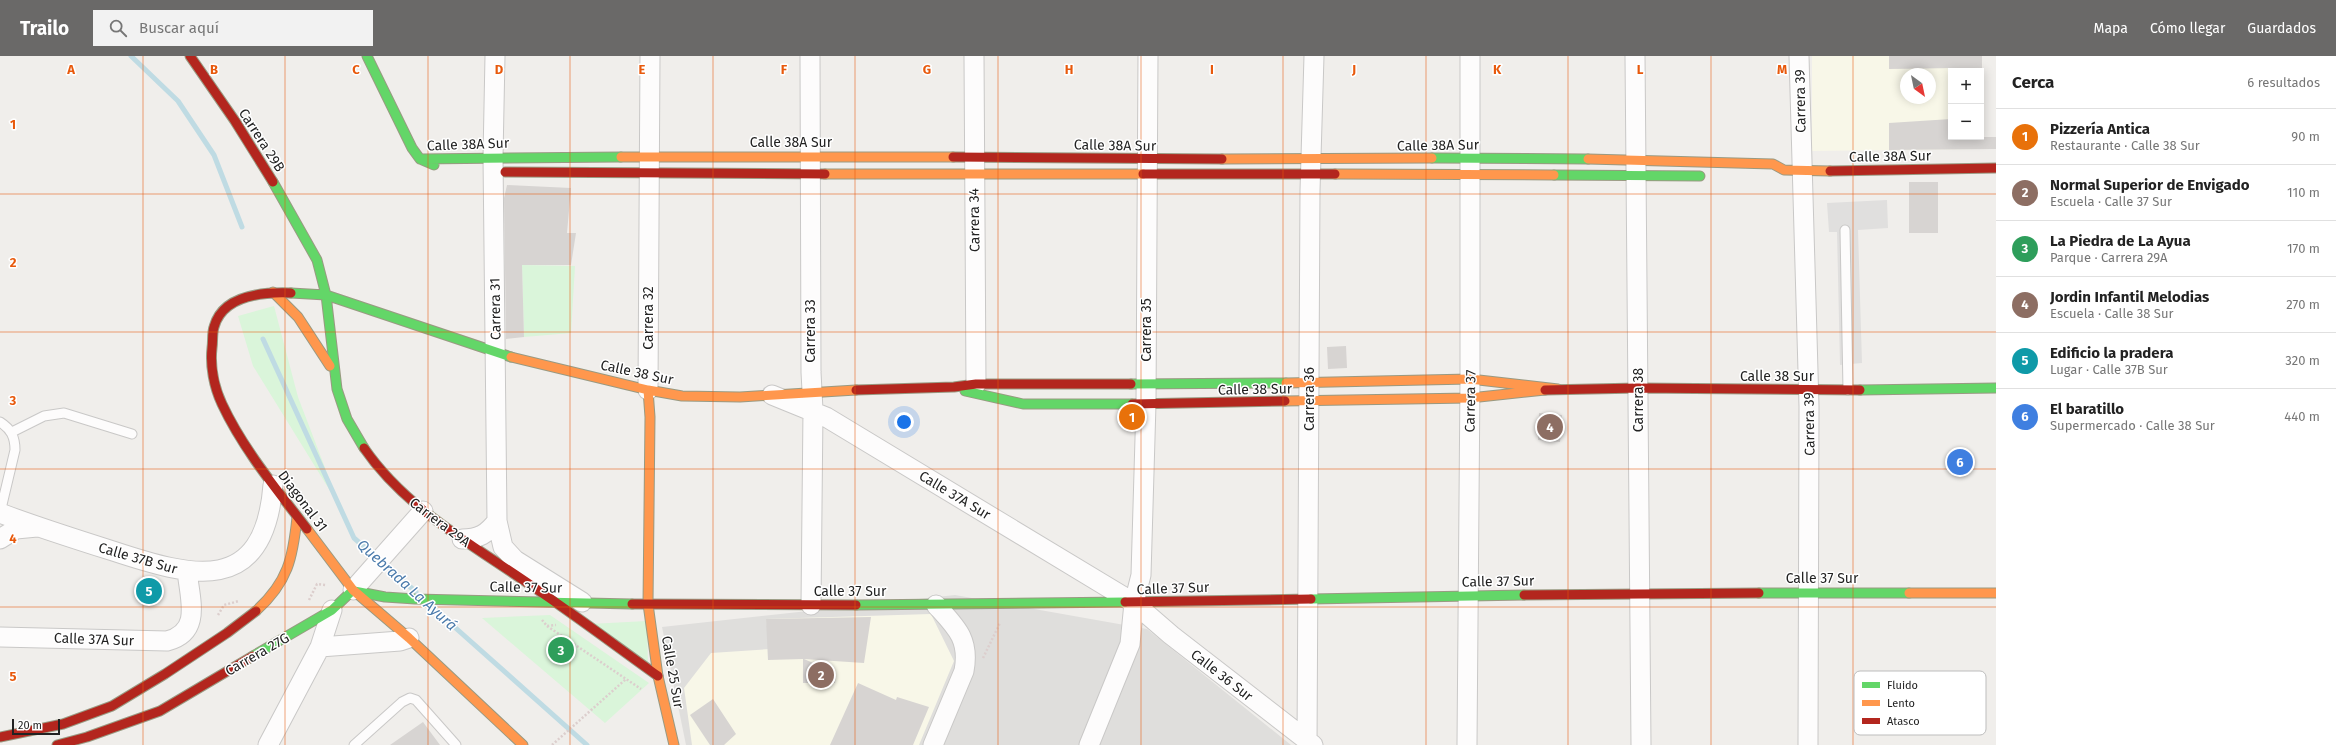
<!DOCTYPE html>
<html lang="es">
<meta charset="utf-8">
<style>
:root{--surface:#fff;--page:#f2f2f2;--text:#222;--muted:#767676;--line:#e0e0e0;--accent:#6a6968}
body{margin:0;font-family:"Fira Sans",sans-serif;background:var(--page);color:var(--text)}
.controls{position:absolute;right:12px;top:12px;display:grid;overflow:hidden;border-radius:0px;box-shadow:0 2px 10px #0003}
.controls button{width:36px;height:36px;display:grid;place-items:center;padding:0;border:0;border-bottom:1px solid var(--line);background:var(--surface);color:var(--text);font:20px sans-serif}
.compass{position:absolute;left:1900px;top:12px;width:36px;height:36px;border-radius:50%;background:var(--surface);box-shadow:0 2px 10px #0003;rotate:147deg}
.scale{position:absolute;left:12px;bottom:10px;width:48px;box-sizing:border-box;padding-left:4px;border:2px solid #222;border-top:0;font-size:11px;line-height:14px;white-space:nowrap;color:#222;-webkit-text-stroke:3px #fff;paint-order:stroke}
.you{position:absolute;left:904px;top:366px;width:14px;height:14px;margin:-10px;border:3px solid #fff;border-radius:50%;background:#1a73e8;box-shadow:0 0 0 6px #1a73e833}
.badge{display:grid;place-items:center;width:26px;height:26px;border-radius:50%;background:var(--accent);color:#fff;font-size:13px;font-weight:700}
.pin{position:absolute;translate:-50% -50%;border:2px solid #fff;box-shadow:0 1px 4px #0006}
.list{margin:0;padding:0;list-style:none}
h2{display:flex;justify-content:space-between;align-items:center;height:52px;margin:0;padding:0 16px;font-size:17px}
h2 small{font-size:13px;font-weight:400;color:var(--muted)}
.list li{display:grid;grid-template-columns:26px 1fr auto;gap:12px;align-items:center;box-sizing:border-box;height:56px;padding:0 16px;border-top:1px solid var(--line)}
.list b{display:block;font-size:15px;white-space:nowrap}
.list p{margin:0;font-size:13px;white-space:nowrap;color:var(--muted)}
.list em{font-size:13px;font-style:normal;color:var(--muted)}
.icon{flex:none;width:22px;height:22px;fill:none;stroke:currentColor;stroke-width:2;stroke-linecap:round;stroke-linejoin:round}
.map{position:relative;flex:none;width:1996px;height:689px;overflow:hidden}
header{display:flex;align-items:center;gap:24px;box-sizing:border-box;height:56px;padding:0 20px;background:var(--accent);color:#fff}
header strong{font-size:19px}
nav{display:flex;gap:22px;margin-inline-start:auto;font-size:14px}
.search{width:280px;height:36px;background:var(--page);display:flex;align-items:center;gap:10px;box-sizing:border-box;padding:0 14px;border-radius:0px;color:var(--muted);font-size:15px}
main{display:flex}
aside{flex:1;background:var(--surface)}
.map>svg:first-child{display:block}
.residential{fill:#dfdedc}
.education{fill:#f8f7e8;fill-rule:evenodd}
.park{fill:#daf5da}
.parking{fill:#e0dfde}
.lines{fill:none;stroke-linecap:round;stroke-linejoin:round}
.stream{stroke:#bfdbe3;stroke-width:5}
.building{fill:#d7d4d2}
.lane-casing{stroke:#c9c8c7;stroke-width:11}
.street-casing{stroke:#c9c8c7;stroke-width:21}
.fast-casing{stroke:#999a82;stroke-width:11}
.slow-casing{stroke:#999a82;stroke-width:11}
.jam-casing{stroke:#999a82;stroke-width:11}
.path{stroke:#dccecd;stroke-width:2.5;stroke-dasharray:2 2;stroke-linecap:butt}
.lane{stroke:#fdfcfc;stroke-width:9}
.street{stroke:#fdfcfc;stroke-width:19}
.fast{stroke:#63d668;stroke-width:9}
.slow{stroke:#ff974d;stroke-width:9}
.jam{stroke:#b3261e;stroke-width:9}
.grid{fill:none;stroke:#e8590c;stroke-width:1;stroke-opacity:0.55}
.labels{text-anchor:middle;stroke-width:3;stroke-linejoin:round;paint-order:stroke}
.street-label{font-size:14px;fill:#222;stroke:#fff}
.water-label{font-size:15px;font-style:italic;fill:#4a7aab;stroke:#fff}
.key{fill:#fff;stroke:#bdbdbd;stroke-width:1}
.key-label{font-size:11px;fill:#222}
.grid-label{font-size:13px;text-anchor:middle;font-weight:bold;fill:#e8590c;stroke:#fff;stroke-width:3;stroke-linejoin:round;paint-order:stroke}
</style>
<header>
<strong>Trailo</strong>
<div class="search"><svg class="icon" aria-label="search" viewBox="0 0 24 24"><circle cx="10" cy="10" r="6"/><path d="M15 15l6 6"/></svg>Buscar aquí</div>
<nav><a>Mapa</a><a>Cómo llegar</a><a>Guardados</a></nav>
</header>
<main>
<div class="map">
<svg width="1996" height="689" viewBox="0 0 1996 689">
<rect width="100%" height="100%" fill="#f0eeeb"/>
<path class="residential" d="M955 539 1147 573 1291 689H686L662 571Z"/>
<path class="education" d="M1812 0H1982L1983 93 1812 95ZM1951 15H1981V81H1951ZM1906 18H1930V42H1906Z
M931 558 954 605 919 689H692L684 632 711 597 770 593 766 563Z"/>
<path class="park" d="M522 209 575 210 571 277 524 281Z
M274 250 298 341 340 451 253 310 238 260Z
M550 559 649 627 605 667 482 562Z
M647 565 648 611 590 568Z"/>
<path class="parking" d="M1887 144 1888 172 1858 174 1862 307 1840 309 1837 176H1829L1827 147Z"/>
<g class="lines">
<path class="stream" d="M131 0 178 45 214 99 242 171
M263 283 354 482 377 502
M383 507 416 536
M432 551 587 689"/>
</g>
<path class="building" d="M1889 0H1982V15H1955L1954 12 1889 13Z
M1951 63V81H1996V93L1889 94V67Z
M1909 126H1938V177H1909Z
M507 129 571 132 567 177H576L571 209H522L524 281 506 283 504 142Z
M1346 290 1347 312 1328 313 1327 291Z
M1539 357 1562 359 1560 386 1538 384Z
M144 520 159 531 154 543 140 540Z
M871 561 864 607 804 603 836 617 835 627H803V603L768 604 766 563Z
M858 627 896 644 897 641 929 651 913 689H830Z
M713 643 736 678 724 689H710L690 659Z
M423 666 440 689H390Z"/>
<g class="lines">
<defs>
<path id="lane" d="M1845 174 1848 334
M0 366C11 373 15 381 15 394L0 457
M12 376 44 360 64 357 132 378
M354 689 402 646 410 642 416 644 456 689"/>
<path id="street" d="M810 0 811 316 813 354 811 549
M974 0 976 328
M1635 0 1641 689
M1799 0 1809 350 1808 689
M648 334 650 0
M772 339 826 361 1134 547 1171 579 1313 689
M0 457C37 471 75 483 113 495 192 521 264 541 273 429
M497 465 503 491 515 504 582 546
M0 483 16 473 37 471
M462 483C479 483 487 478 497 465L493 101 495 0
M353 534 423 455
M0 581 167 585C202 576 190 544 187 515
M320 591 400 585 409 582
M268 689 320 591 332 554
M933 689 964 615C970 583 956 571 936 549
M1089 689 1130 588 1134 547 1141 519 1146 348 1148 0
M1307 689 1310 135 1314 0
M1467 689 1470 323V0"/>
<path id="fast" d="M367 0 412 92 420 103 434 109
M1432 102 1588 103
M420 103 621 101
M1554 119 1700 120
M273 126 317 204 326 239 337 333 347 363 364 392
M291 237 326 239 511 301
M1131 328 1286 327
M1860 334 1996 332
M965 335 1023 348H1132
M354 535 385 541 415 543 632 548
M1759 537H1909
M1311 543 1524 539
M856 549 1125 546
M253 600 332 554 353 534"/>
<path id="slow" d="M621 101H953
M1222 103 1432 102
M1588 103 1773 108 1784 114 1830 115
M825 118H1143
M1335 118 1554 119
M273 236 298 261 330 310
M511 301 648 334 682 340 740 341 856 334
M1286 327 1470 323 1558 333
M648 334 650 361 648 548 658 620 674 689
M1285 345 1470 342 1545 334
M307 473 353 534 409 582 523 689
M1909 537H1996
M256 555C288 526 293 502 297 461"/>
<path id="jam" d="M190 0 235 65 273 126
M953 101 1222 103
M1830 115 1996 112
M505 116 825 118
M1143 118H1335
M291 237C265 236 223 238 214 271 212 277 213 285 212 292 210 310 214 331 222 348 243 393 277 434 307 473
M856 334 954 331 976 328H1131
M1545 334 1638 332 1860 334
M1132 348 1285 345
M364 392C406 453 473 489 532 530 575 559 616 590 658 620
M1524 539 1759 537
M1125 546 1311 543
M632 548 856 549
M0 681 63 668 112 650 165 618 227 577 256 555
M57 689 87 681 160 655 253 600"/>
</defs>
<use href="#lane" class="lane-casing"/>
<use href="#street" class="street-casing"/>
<use href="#fast" class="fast-casing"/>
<use href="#slow" class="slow-casing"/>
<use href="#jam" class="jam-casing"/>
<path class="path" d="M309 544 317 528 326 529
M218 559 224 549 239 545
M542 564 547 570 556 569
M547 570 641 633
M983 602 1000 567
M552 689 626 623"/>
<use href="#lane" class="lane"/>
<use href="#street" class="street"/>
<use href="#fast" class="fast"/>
<use href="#slow" class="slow"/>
<use href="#jam" class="jam"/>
</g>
<path class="grid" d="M143 0V689M285 0V689M428 0V689M570 0V689M713 0V689M855 0V689M998 0V689M1141 0V689M1283 0V689M1426 0V689M1568 0V689M1711 0V689M1853 0V689M0 138H1996M0 276H1996M0 413H1996M0 551H1996"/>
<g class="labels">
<g class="street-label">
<text transform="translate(1800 45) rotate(-91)" y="5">Carrera 39</text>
<text transform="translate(262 84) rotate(57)" y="5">Carrera 29B</text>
<text x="791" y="91">Calle 38A Sur</text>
<text transform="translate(468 88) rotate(-2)" y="5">Calle 38A Sur</text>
<text transform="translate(1115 89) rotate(1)" y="5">Calle 38A Sur</text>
<text transform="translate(1438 89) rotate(-1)" y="5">Calle 38A Sur</text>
<text transform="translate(1890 100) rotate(-1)" y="5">Calle 38A Sur</text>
<text transform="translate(974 164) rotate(-91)" y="5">Carrera 34</text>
<text transform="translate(495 253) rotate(-91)" y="5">Carrera 31</text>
<text transform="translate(648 262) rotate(-90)" y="5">Carrera 32</text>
<text transform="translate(1146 274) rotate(-90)" y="5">Carrera 35</text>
<text transform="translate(810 275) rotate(-90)" y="5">Carrera 33</text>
<text transform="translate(637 316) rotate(12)" y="5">Calle 38 Sur</text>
<text x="1777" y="325">Calle 38 Sur</text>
<text transform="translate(1255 333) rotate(-1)" y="5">Calle 38 Sur</text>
<text transform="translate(1309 343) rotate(-90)" y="5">Carrera 36</text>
<text transform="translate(1638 344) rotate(-90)" y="5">Carrera 38</text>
<text transform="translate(1470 345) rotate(-89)" y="5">Carrera 37</text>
<text transform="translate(1809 368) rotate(-91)" y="5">Carrera 39</text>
<text transform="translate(955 439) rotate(31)" y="5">Calle 37A Sur</text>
<text transform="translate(303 445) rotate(53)" y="5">Diagonal 31</text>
<text transform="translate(440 466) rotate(37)" y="5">Carrera 29A</text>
<text transform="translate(138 502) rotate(16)" y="5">Calle 37B Sur</text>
<text x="1822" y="527">Calle 37 Sur</text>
<text transform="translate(1498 525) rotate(-1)" y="5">Calle 37 Sur</text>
<text transform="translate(526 531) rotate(1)" y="5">Calle 37 Sur</text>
<text transform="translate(1173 532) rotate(-2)" y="5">Calle 37 Sur</text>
<text x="850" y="540">Calle 37 Sur</text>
<text transform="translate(94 583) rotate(2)" y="5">Calle 37A Sur</text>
<text transform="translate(257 598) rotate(-30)" y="5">Carrera 27G</text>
<text transform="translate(673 616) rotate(80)" y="5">Calle 25 Sur</text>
<text transform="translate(1222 619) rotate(38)" y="5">Calle 36 Sur</text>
</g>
<g class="water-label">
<text transform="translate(407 529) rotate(42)" y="5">Quebrada La Ayurá</text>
</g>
</g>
<rect x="1854" y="615" width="132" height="64" rx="6" class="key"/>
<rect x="1862" y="626" width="18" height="6" fill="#63d668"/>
<rect x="1862" y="644" width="18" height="6" fill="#ff974d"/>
<rect x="1862" y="662" width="18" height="6" fill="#b3261e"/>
<g class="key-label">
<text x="1887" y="633">Fluido</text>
<text x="1887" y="651">Lento</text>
<text x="1887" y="669">Atasco</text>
</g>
<g class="grid-label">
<text x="71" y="18">A</text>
<text x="214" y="18">B</text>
<text x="356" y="18">C</text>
<text x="499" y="18">D</text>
<text x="642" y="18">E</text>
<text x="784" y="18">F</text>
<text x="927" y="18">G</text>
<text x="1069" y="18">H</text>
<text x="1212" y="18">I</text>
<text x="1354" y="18">J</text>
<text x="1497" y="18">K</text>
<text x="1640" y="18">L</text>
<text x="1782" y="18">M</text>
<text x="13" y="73">1</text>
<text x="13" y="211">2</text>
<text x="13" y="349">3</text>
<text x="13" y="487">4</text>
<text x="13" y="625">5</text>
</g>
</svg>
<div class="controls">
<button>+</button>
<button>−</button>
</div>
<svg class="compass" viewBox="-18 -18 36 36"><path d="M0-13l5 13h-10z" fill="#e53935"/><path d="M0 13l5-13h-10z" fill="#767676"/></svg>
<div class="scale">20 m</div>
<div class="you"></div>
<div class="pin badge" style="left:1132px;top:361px;background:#e8710a">1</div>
<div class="pin badge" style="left:821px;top:619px;background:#8d6e63">2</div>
<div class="pin badge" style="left:561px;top:594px;background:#2e9e5b">3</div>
<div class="pin badge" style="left:1550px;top:371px;background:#8d6e63">4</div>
<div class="pin badge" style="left:149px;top:535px;background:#0f9aa8">5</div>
<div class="pin badge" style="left:1960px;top:406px;background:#3f7fe0">6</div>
</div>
<aside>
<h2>Cerca<small>6 resultados</small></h2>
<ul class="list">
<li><span class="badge" style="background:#e8710a">1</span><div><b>Pizzería Antica</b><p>Restaurante · Calle 38 Sur</p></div><em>90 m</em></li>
<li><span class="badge" style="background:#8d6e63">2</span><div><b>Normal Superior de Envigado</b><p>Escuela · Calle 37 Sur</p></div><em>110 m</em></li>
<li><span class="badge" style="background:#2e9e5b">3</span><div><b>La Piedra de La Ayua</b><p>Parque · Carrera 29A</p></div><em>170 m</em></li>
<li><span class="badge" style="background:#8d6e63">4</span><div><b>Jordin Infantil Melodias</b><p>Escuela · Calle 38 Sur</p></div><em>270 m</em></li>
<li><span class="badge" style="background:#0f9aa8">5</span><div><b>Edificio la pradera</b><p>Lugar · Calle 37B Sur</p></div><em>320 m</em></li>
<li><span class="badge" style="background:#3f7fe0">6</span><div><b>El baratillo</b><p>Supermercado · Calle 38 Sur</p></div><em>440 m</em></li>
</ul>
</aside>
</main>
